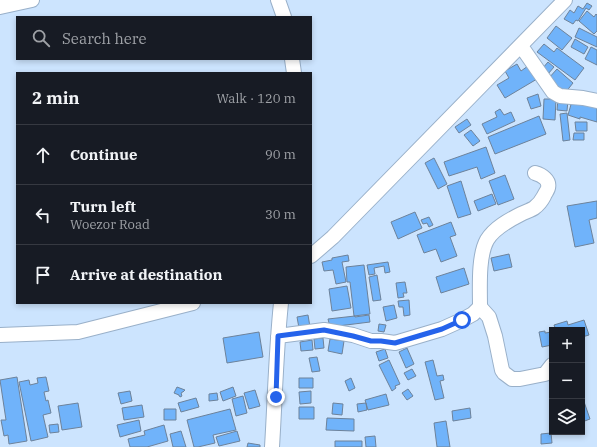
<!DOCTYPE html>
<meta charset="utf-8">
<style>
:root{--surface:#171b24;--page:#242831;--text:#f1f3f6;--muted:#9ea1a6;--line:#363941}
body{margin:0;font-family:"IBM Plex Serif",serif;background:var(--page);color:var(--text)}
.controls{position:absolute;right:12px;bottom:12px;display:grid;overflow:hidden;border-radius:0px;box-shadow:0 2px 6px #0003}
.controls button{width:36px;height:36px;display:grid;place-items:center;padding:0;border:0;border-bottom:1px solid var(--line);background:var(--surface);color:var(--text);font:20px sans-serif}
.stop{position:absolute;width:12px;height:12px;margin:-9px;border:3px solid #2563eb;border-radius:50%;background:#fff}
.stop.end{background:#2563eb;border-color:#fff;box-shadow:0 1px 4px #0008}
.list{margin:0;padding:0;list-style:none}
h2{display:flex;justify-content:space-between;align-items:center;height:52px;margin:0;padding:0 16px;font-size:17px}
h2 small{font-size:13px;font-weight:400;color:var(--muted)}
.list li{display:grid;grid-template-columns:26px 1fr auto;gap:12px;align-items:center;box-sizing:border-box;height:60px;padding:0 16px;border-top:1px solid var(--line)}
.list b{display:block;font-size:15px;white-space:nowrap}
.list p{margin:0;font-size:13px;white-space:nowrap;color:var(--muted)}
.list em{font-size:13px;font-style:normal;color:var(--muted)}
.icon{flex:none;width:22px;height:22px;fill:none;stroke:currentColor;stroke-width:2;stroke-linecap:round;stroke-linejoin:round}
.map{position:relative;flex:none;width:597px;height:447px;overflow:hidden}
.search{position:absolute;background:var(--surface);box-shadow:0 2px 6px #0003;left:16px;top:16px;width:296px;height:44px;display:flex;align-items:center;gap:10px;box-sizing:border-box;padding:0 14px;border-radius:0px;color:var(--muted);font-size:15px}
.panel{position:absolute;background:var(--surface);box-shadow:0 2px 6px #0003;left:16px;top:72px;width:296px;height:232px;border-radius:0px}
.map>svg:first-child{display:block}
.building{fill:#70b3fa;stroke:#6d829a}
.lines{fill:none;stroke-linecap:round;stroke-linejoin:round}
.street-casing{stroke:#99b0c9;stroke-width:16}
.street{stroke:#fff;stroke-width:14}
.route{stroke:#2563eb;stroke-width:5}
</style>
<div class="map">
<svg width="597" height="447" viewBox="0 0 597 447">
<rect width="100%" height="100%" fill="#cce4fe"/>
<path class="building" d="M587 3 592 6 589 10 586 8 578 21 576 20 573 24 564 19 570 10 574 13 578 6 583 9Z
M587 11 594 17 596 14 597 15V31L594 34 579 21Z
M556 26 572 38 562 50 547 38Z
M579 28 597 37V47L575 37Z
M575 39 588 47 584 54 571 47Z
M544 44 554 52 557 48 584 68 575 80 537 52Z
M591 47 597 50V65L585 59Z
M548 62 554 67 548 74 542 69Z
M517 64 521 71 528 66 537 79 505 98 497 85 509 78 505 71Z
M557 69 573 83 565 93 548 79Z
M538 94 541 106 531 109 527 98Z
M544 99H556L555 120 543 119Z
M558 99 568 100 567 111 557 110Z
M572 101 597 106V122L580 117V119L568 115Z
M500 109 504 115 511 112 515 121 487 134 482 124 497 117 495 112Z
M567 113 570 140 563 141 560 114Z
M539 116 546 134 495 154 488 137Z
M467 119 471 125 459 133 455 127Z
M575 122H587V131H576Z
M471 130 480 141 473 146 464 135Z
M574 133H584V140H573Z
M486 147 495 173 481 179 477 167 449 176 444 162Z
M434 158 447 184 438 189 425 163Z
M505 175 514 199 498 205 489 181Z
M461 181 471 214 458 218 447 186Z
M492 194 496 204 478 211 474 201Z
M597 201V218L589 220 594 243 575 247 567 206Z
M415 212 422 228 398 239 391 222Z
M429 217 433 225 429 227 427 223 423 224 421 220Z
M451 222 456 235 450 237 457 256 441 262 436 249 424 253 417 235Z
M509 254 512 267 494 271 491 258Z
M348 255 349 261 342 262 346 282 336 284 333 270 324 271 322 262 332 260V258Z
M388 262 390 272 385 273 384 266 374 268 375 274 369 275 367 265Z
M364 265 370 314 354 316 350 282H347L346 267Z
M464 268 469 284 441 293 436 277Z
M377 275 381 300 373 301 369 277Z
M405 282 407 293H403L404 297 398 298 396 283Z
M347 286 351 308 332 311 329 289Z
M409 300 410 315 404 316 403 307H399L398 301Z
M394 305 397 318 386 321 383 307Z
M308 315 310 327 299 328 297 317Z
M369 315 370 322 330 327 328 319 355 316V317Z
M584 320 589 335 582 337V330H556L554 325 567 321 568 325Z
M379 324 386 325 384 332 378 331Z
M545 331V333L552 332V345L542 347 539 332Z
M259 332 263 357 227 363 223 338Z
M323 338 324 348 315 349 314 339Z
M330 339 344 341 342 354 328 351Z
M312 340 313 350 301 351 300 342Z
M407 348 414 364 406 368 399 352Z
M385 349 388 358 379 361 376 352Z
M317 357 320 371 312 372 309 358Z
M389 360 400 384 395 386 396 388 392 391 379 365Z
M433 360 437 376 443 375 444 380 440 381 444 398 435 400 425 362Z
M412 369 416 376 408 380 404 373Z
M17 377 27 441 9 444 8 435 4 436 1 420H6L0 380Z
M46 377 49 391 44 392 46 401 48 400 51 413 43 415 48 437 31 441 19 382 29 380 30 385 38 383 37 378Z
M299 378H313V388H299Z
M351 378 355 388 349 391 345 381Z
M177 387 185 390 183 392H182L181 394 182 395 181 397 179 396V395L174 393Z
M233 387 236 396 223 401 220 392Z
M408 389 413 396 407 400 402 393Z
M255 390 260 406 249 409 244 393Z
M130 391 132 401 121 404 118 393Z
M311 391V403L300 404 299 392Z
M217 393 218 400 209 401V394Z
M386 394 389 405 368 410 365 400Z
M243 396 247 413 236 416 232 399Z
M582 396 590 419 582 422Z
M196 398 199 407 181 412 178 403Z
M78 403 82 427 62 430 58 406Z
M333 403 343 404 342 415 332 414Z
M366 403 367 410 358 412 357 404Z
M142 405 144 417 124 420 122 408Z
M299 407H314V419H299Z
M470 408 471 418 453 421 452 411Z
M164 409H176V420H164Z
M230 409 236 430 213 435 215 443 198 447H194L187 420Z
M327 418 354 419V431L326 430Z
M139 420 141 431 120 437 117 425Z
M446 421 450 447H437L434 423Z
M58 424 59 432 50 433 49 425Z
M164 425 168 441 147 447H130L128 439 145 435 144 431Z
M181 431 186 447H173L170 434Z
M237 431 240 441 219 446 216 437Z
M551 433 552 443 541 444V434Z
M375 436 376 447H366L365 437Z
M335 441H362V447H335Z
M248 443 260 445V447H247Z"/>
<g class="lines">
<defs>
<path id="street" d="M278 0 284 17
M0 7 32 0
M521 46 553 92 560 96 583 98 597 101
M292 59 294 73
M311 256 333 237 565 0
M480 307 489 317 495 336 502 370 504 373 512 379H520L545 374 552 365
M0 335 78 332 193 303
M278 336 324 330 353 335 371 341H381L395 343 442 329 462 320 473 314 480 307C480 288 478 256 487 240 494 228 509 220 521 214 525 212 531 210 534 208 538 205 542 200 544 196 545 193 548 190 548 188 550 180 542 175 535 173
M272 447C275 399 276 351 281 303"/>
</defs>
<use href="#street" class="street-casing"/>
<use href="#street" class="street"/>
</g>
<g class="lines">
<path class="route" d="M276 397 278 336 324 330 353 336 371 341H381L395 343 442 329 462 320"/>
</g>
</svg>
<div class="controls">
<button>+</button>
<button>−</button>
<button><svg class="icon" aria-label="layers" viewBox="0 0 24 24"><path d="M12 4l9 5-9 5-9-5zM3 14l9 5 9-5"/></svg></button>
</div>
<div class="stop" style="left:462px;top:320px"></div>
<div class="stop end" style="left:276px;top:397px"></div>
<div class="search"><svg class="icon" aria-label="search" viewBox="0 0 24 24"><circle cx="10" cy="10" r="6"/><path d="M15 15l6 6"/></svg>Search here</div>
<section class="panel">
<h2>2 min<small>Walk · 120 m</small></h2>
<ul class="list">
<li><svg class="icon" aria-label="ahead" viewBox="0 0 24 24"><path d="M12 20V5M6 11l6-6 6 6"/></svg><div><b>Continue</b></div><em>90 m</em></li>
<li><svg class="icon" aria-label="left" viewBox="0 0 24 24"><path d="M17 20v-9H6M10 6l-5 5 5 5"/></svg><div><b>Turn left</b><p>Woezor Road</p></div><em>30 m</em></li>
<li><svg class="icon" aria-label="arrive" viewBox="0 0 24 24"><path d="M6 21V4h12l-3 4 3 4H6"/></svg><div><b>Arrive at destination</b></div></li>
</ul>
</section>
</div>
